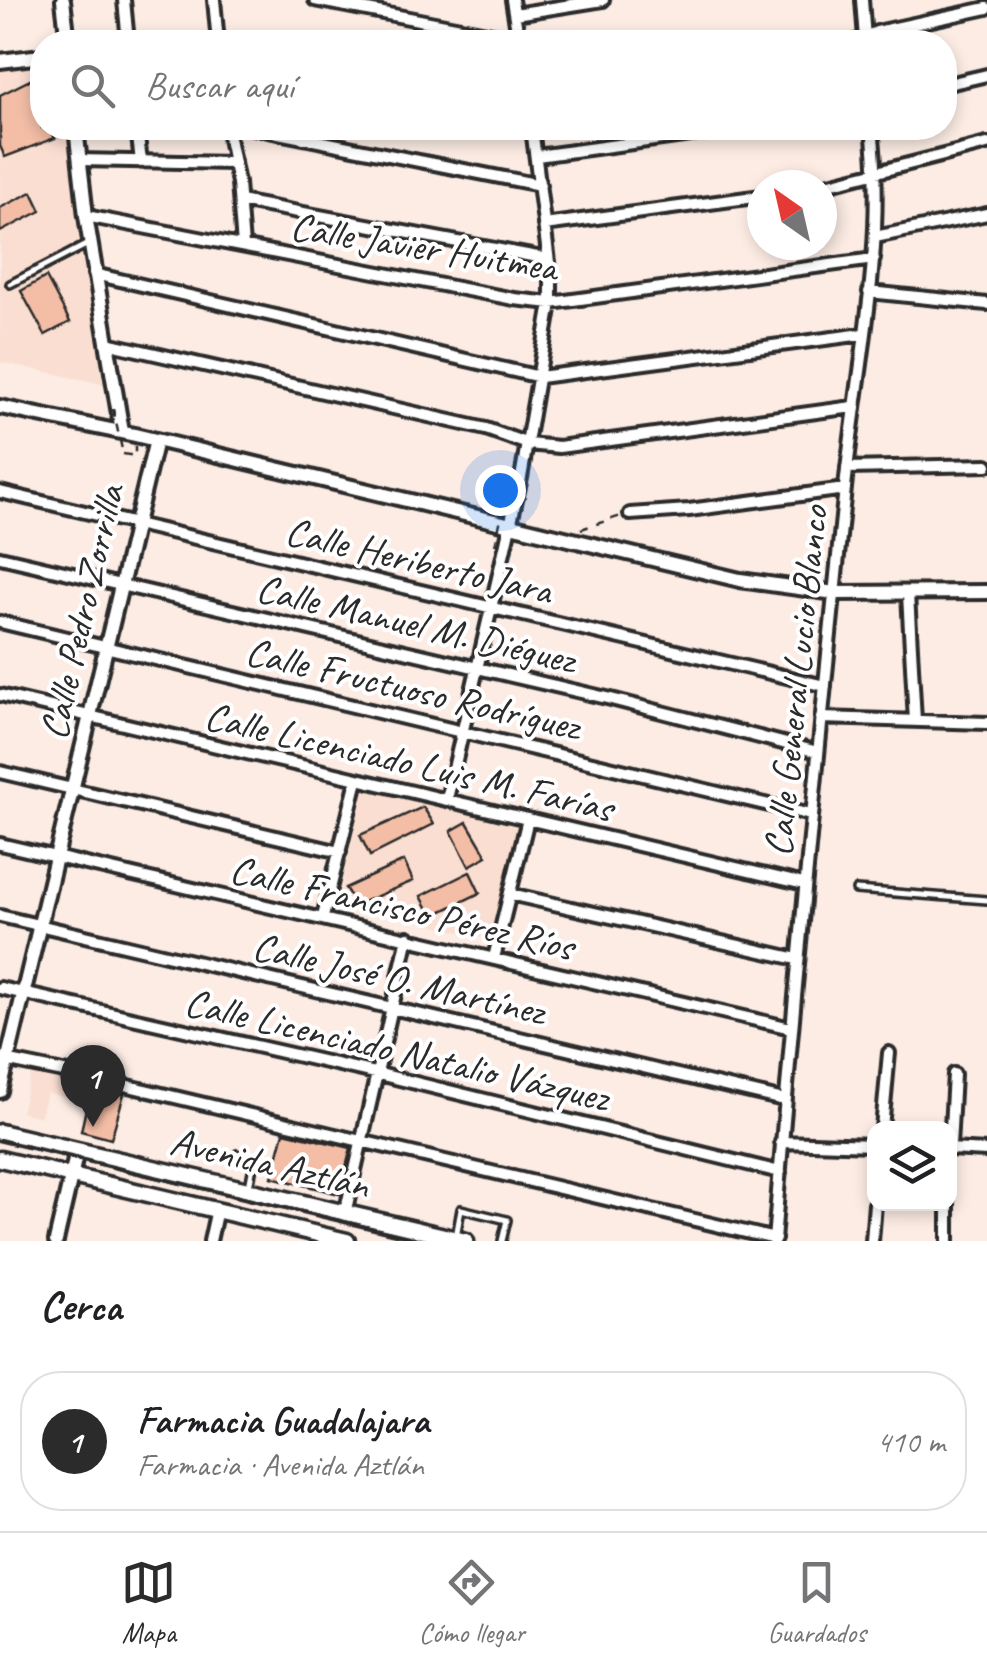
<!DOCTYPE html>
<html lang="es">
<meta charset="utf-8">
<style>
:root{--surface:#fff;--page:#f6f6f6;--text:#202124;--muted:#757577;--line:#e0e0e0;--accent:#2b2b2b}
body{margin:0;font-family:Caveat,sans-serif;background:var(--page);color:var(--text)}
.controls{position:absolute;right:30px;bottom:30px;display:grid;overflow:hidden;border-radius:20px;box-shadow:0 5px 15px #0003}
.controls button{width:90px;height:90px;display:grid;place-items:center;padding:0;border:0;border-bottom:2px solid var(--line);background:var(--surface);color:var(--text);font:50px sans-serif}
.compass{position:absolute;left:747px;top:170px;width:90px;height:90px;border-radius:50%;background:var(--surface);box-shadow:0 5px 15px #0003;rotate:326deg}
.you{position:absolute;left:500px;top:490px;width:35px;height:35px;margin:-25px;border:8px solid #fff;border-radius:50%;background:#1a73e8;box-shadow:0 0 0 15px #1a73e833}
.badge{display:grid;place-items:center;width:65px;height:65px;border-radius:50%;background:var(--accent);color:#fff;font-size:32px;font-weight:700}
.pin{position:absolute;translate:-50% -82px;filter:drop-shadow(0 2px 5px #0008)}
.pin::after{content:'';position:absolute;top:52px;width:35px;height:30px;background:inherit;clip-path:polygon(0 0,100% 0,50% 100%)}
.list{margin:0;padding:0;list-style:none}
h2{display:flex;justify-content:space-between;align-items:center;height:130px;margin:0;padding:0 40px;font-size:42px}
h2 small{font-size:32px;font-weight:400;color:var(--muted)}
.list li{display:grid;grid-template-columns:65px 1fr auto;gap:30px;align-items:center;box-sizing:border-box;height:140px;margin:0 20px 20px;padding:0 20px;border:2px solid var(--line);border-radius:40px}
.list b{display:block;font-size:38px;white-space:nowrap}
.list p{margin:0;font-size:32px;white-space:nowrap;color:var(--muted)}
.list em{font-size:32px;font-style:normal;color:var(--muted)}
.icon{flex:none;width:55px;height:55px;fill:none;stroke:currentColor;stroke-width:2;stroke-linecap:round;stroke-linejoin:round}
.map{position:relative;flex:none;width:987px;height:1241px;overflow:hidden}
.search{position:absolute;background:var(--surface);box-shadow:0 5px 15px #0003;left:30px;right:30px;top:30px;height:110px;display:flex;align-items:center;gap:25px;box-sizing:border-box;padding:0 35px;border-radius:40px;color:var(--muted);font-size:38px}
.sheet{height:290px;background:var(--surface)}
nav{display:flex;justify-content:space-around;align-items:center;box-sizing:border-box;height:140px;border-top:2px solid var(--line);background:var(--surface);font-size:28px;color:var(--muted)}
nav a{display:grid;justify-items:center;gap:5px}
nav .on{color:var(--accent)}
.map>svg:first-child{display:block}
.built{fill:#faded1}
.building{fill:#f4bea6;stroke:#2b2b2b;stroke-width:2.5}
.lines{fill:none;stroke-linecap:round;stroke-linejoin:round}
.service-casing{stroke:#2b2b2b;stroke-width:12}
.minor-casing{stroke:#2b2b2b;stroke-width:18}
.tertiary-casing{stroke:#2b2b2b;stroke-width:20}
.secondary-casing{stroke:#2b2b2b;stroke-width:21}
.path{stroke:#2b2b2b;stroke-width:2.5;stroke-dasharray:8 8;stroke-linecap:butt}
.service{stroke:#fff;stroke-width:5}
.minor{stroke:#fff;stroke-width:10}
.tertiary{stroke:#fff;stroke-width:12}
.secondary{stroke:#fff;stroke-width:14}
.rail{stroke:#2b2b2b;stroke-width:4}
.path-bridge{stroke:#2b2b2b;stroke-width:2.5;stroke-dasharray:8 8;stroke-linecap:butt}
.labels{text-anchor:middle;stroke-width:8;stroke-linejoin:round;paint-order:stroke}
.street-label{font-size:40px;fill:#2b2b2b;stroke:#fff}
</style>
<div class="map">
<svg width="987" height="1241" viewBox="0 0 987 1241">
<rect width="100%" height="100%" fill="#fcece4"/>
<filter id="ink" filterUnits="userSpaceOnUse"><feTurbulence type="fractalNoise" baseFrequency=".01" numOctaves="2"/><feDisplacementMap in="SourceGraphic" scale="20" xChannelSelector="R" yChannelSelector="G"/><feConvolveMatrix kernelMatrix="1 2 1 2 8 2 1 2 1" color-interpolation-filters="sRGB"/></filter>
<g filter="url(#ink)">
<path class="built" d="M42 63V128H67L103 384 0 362V69Z
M364 786 522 821 493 940 338 901Z
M32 1069 91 1086 87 1103 47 1093 40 1117 21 1112Z"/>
<path class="building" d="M42 74V98L38 101 42 111V128H50L55 138 5 157 0 146V95Z
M32 192 41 211 0 232V208Z
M46 277 70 322 45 335 21 291Z
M423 807 434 824 370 856 360 835Z
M467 822 487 856 469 866 451 831Z
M404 861 413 881 356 905 345 888Z
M470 872 480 893 432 916 421 896Z
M91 1086 124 1094 111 1139 81 1131Z
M284 1132 351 1148 339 1194 272 1177Z"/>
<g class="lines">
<defs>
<path id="service" d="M10 284 88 244
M856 890 987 900
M237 1154 254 1161 249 1187
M456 1237 461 1209 507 1220 502 1241"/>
<path id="minor" d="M124 0 128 42
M214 0 218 42
M315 0 518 39
M512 0 519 42
M862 0 865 39
M515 14 603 0
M852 42 877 32 987 8
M944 85 987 75
M137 128 141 162
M227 128 238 183 243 246
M253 128 540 185
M537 156 742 128
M79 160 233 163
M822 186 987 144
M240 201 548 259
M86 216 514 299 551 303 874 259
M544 225 762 196
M875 237 987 214
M94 274 540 377 863 334
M869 292 987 304
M107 343 486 429 528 444 559 447 853 407
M847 468 987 465
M0 492 825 686
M630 514 689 510 845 489
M0 557 611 699 818 752
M908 594 915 721
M0 622 811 815
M0 695 804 884
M821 718 987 723
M0 772 340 852
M447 799 521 478 551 303V278L532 128
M0 844 791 1028
M510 894 797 959
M0 916 784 1100
M323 917 357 780
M494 958 528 819
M0 988 379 1074 780 1172
M0 1059 103 1080 775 1239
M882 1128 889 1053
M781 1142 874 1145
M950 1146 954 1074
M950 1149 987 1151
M345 1214 408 937
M210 1241 217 1209
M774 1241C794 990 819 739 845 488 857 369 886 248 872 128
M872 1241 875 1204
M948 1241V1204"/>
<path id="tertiary" d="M63 0 68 42
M0 61 42 56
M76 128 86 216 122 432
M0 407 135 435 740 580 835 593 987 592
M0 1091 156 440
M56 1241 77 1151"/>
<path id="secondary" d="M0 1132 466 1241
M0 1159 347 1241"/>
</defs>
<use href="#service" class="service-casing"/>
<use href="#minor" class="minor-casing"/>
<use href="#tertiary" class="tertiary-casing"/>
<use href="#secondary" class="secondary-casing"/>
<path class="path" d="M123 454 135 456V446
M581 529 621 516"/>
<use href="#service" class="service"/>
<use href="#minor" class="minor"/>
<use href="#tertiary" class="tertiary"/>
<use href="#secondary" class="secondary"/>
<path class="rail" d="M0 1140 424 1241"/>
<path class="path-bridge" d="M113 409 123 454
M495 545 506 496"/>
</g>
</g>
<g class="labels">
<g class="street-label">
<text transform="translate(424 246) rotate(9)" y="14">Calle Javier Huitmea</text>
<text transform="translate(419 560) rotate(13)" y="14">Calle Heriberto Jara</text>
<text transform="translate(81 612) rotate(-77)" y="14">Calle Pedro Zorrilla</text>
<text transform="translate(416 623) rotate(13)" y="14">Calle Manuel M. Diéguez</text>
<text transform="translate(795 681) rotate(-84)" y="14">Calle General Lucio Blanco</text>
<text transform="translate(413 688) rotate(13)" y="14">Calle Fructuoso Rodríguez</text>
<text transform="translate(409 761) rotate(13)" y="14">Calle Licenciado Luis M. Farías</text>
<text transform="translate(402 907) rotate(13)" y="14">Calle Francisco Pérez Ríos</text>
<text transform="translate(399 978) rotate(13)" y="14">Calle José O. Martínez</text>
<text transform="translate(397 1049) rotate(13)" y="14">Calle Licenciado Natalio Vázquez</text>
<text transform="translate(270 1162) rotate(13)" y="14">Avenida Aztlán</text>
</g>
</g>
</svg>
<div class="controls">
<button><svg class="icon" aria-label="layers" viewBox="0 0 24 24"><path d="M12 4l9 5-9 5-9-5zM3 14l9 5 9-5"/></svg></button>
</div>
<svg class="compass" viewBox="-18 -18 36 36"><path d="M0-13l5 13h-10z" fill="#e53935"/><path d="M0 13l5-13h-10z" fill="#757577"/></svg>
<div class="you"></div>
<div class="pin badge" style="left:93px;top:1127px">1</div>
<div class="search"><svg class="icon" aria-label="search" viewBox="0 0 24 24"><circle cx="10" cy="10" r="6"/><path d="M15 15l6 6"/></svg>Buscar aquí</div>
</div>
<section class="sheet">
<h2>Cerca<small></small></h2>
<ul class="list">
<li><span class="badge">1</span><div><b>Farmacia Guadalajara</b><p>Farmacia · Avenida Aztlán</p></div><em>410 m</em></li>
</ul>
</section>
<nav>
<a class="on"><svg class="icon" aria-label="map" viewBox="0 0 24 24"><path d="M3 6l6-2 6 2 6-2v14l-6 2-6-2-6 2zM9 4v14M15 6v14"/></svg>Mapa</a>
<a><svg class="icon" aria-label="directions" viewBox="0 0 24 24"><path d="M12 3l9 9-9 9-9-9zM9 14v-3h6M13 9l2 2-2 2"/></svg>Cómo llegar</a>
<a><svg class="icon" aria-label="saved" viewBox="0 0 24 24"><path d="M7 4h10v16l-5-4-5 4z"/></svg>Guardados</a>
</nav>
